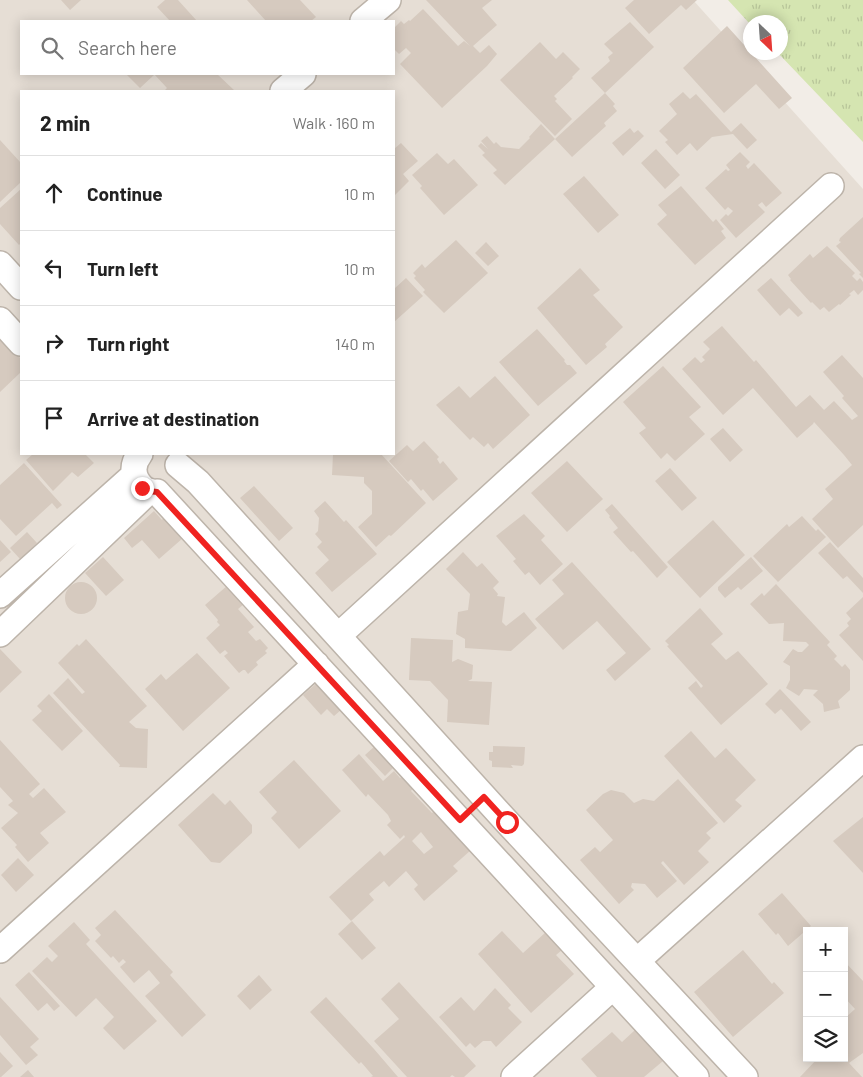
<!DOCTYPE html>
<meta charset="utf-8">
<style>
:root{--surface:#fff;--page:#f6f6f6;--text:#222;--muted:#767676;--line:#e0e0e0}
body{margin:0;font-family:Barlow,sans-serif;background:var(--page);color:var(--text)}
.controls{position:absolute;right:15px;bottom:15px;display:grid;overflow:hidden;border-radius:0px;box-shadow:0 2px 12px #0003}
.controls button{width:45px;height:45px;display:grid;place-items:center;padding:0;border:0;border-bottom:1px solid var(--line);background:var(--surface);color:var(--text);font:25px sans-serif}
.compass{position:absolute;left:743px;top:15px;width:45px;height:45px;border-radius:50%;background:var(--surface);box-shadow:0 2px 12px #0003;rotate:155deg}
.stop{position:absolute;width:15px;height:15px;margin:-11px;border:4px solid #f02320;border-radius:50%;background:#fff}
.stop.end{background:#f02320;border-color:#fff;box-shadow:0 1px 5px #0008}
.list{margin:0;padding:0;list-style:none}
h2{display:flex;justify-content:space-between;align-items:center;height:65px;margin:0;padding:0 20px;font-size:21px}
h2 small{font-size:16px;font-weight:400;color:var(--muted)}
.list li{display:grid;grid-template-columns:32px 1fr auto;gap:15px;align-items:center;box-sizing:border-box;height:75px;padding:0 20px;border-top:1px solid var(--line)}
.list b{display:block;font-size:19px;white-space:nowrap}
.list em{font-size:16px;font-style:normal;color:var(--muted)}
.icon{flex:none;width:28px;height:28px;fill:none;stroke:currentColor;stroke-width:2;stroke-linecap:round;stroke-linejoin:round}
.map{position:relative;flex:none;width:863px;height:1077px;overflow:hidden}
.search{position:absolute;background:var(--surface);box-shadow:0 2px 12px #0003;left:20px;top:20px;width:375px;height:55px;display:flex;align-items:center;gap:12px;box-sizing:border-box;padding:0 18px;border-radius:0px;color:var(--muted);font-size:19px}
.panel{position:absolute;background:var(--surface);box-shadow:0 2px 12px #0003;left:20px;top:90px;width:375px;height:365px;border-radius:0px}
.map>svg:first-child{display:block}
.residential{fill:#e6ded5;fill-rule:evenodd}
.park{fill:url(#park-tufts)}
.building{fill:#d6cabf;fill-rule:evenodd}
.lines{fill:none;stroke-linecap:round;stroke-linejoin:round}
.minor-casing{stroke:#bdb4aa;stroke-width:28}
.minor{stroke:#fff;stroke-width:25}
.route{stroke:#f02320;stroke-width:6}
</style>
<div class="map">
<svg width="863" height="1077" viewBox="0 0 863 1077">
<defs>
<pattern id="park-tufts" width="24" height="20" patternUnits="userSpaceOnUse" patternTransform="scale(1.25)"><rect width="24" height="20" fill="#d5e5b1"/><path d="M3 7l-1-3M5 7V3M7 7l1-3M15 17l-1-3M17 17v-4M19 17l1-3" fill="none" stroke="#b8c599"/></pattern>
</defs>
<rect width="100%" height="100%" fill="#f2ede7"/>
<path class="residential" d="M0 0H693L863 189V1077H0ZM21 21H394V74H21ZM21 91H394V454H21ZM807 931H844V1058H807Z"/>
<path class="park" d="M728 0H863V142L778 53 780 52V22H750V24Z"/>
<path class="building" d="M61 0H81L70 10Z
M165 0H178L197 21H170L157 7Z
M247 0H300L316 17 311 21H266Z
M426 0H492L482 8 497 25 473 46 480 53 489 45 497 54 487 66 442 108 400 64 411 53 406 48 399 54 394 49V28L401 21 404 24 409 20 410 21 423 9 458 46 464 41 470 46Z
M634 0H697L686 10 681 5 649 34 625 8Z
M630 22 654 47 605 93 591 78 610 61 608 57 613 53 604 44Z
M727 26 792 98 779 109 756 84 724 113 683 68Z
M540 42 556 59 563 52 580 69 572 77 573 78 554 96 557 99 555 101 572 119 555 136 500 80Z
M126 74H152L154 75 140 88Z
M154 74H217L235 91H164L167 88Z
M683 92 690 99 696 94 731 132 741 123 757 140 747 149 733 134 712 137 697 151 690 143 677 155 665 142 668 140 659 131 677 114 669 104Z
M605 93 615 104 613 106 617 111 604 123 606 126 572 157 555 139 505 185 493 173 497 170 482 155 485 153 478 146 481 143 488 149 481 141 487 136 494 144 496 142 501 147 519 149 530 138 529 137 541 124 555 139Z
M630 128 634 133 638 130 644 136 623 156 612 143Z
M0 140 21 163V182L0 202Z
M401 143 418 161 403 174 409 181 394 196V149Z
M656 149 680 175 665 189 641 163Z
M740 152 750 162 746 166 748 169 754 163 782 193 766 207 762 202 758 205 765 212 736 238 720 220 726 214 728 216 733 211 728 207 725 210 705 188 726 169 728 171 730 170 726 165Z
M437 153 448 164 454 159 478 185 444 215 420 188 422 186 412 175Z
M584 176 619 215 598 233 563 194Z
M681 186 713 222 716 219 724 229 721 231 726 238 695 265 657 224 667 215 658 205Z
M21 189V243L19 245 0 224V208Z
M863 217V278L859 274 861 273 836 246 841 242 839 241 840 238Z
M456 240 488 273 444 313 423 292 425 290 414 278 416 276 413 273 422 264 425 268Z
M486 242 499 256 488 266 475 253Z
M827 246 855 273 852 276 857 281 860 278 863 282V290L858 295 854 290 849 294 851 295 840 305 839 304 829 312 824 307 820 310 812 302 811 303 790 280 791 279 788 275 810 254 813 258Z
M580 268 600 290 593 295 623 327 605 344 607 347 586 365 537 308Z
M406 278 423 296 394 322V289Z
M771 278 803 313 798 317 789 308 780 316 757 290Z
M722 326 754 362 756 360 796 407 810 395 824 410 834 401 852 420 858 416 842 398 844 396 823 372 842 355 863 378V525L838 548 812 519 833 499 825 489 852 465 844 455 814 422 813 424 797 438 753 388 723 415 682 369 695 357 701 363 705 360 702 357 710 349 703 342Z
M537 329 565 360 564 361 567 365H570L577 373 538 406 499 362Z
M0 336 21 359V372L0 392Z
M663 366 701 407 689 417 705 434 675 461 667 453 661 459 639 433 646 428 623 402Z
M495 376 530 415 493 449 488 443 484 447 473 437 470 440 436 405 459 386 470 398Z
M723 428 743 450 730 462 710 439Z
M424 441 439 457 437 459 440 464 443 461 458 479 433 501 423 489 421 491 411 479 408 482 389 461 407 445 413 451Z
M33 454H85L94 463 78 477 72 472 53 491 26 460Z
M333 454H381L426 503 391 536 389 535 376 547 358 527 372 514V491L364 483V477L332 475Z
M567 461 603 499 567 532 531 493Z
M24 463 62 505 57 509 52 503 16 536 0 519V485Z
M670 468 697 498 682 511 655 481Z
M254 486 293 528 279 541 240 498Z
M325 501 344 522 346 520 377 554 332 592 315 573 329 560 317 547 322 542 315 534 318 531 319 518 314 511Z
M612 504 668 567 657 578 633 551 631 552 613 532 618 528 609 517 610 516 605 510Z
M154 511 162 520 164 517 183 538 159 559 142 540 132 548 124 538Z
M524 514 545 536 541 540 563 564 540 585 529 572 525 575 513 561 516 559 496 536Z
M802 516 816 531 818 529 826 537 778 582 753 556 787 524 789 527Z
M713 520 745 555 700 598 667 562Z
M27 532 37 543 20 559 10 548Z
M0 540 11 552 0 562Z
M830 542 863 578V593L847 576 843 579 818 553Z
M463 552 477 567 482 563 499 582 493 588 498 594 497 596 505 597 502 622 506 626 524 612 537 628 511 651 465 648V639L456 634 458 612 468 610 470 594 446 569Z
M103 557 124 580 106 596 85 573Z
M751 557 763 571 741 590 738 587 725 598 718 590V587Z
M572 562 651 649 615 681 606 670 626 653 597 621 563 650 535 619 564 594 552 580Z
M65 598a16 16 0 1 1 32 0a16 16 0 1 1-32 0Z
M776 584 830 642 827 645 837 656 834 659 842 667 845 664 850 670V690L838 701 840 708 824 712 823 704 813 695 818 690 804 689 799 696 786 688 790 680V666L783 662 793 649 798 652H802L809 645 806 642 783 641 784 623 769 624 750 604 762 593 764 596Z
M228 585 244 604 238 609 254 627 248 632 256 641 260 639 268 648 265 651 267 653 256 662 258 665 248 674 245 670H243L239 673 224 656 228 653 225 650 220 654 206 638 220 625 217 622 218 620 205 605Z
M863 597V661L839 635 849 626 847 623 851 619 846 613Z
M700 608 723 634 711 644 726 660 738 651 768 684 721 725 688 688 696 681 701 688 703 686 667 646 669 645 665 641Z
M411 638 453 640 452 662 458 659 473 665 472 679 468 681 492 682 489 725 447 722 448 700 430 681 409 680Z
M86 639 147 706 129 722 136 728 148 729 147 768 119 767 120 765 53 693 68 678 82 694 85 692 58 663 77 644 79 646Z
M0 649 22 672 0 693Z
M197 653 230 688 183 731 145 689 161 674 166 680Z
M317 683 341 710 334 716 327 709 321 715 303 695Z
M780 689 811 722 801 731 781 709 775 714 765 704Z
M49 694 83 731 62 751 32 720 42 711 37 706Z
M691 731 715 758 726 748 756 780 735 800 742 806 724 823 664 756Z
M0 740 40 784 29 794 33 798 44 788 66 812 40 833 49 843 28 862 15 847 17 845 1 828 18 813 8 805 13 801 0 787Z
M375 746 394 767 385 776 365 755Z
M493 746 525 747 524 764 522 766 511 765 513 768 492 767V761L489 760V752H493Z
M359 754 383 781 394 771 400 778 403 776 413 788 411 791 432 813 434 811 471 850 453 866 458 871 424 901 414 889 418 885 406 871 389 887 384 881 369 894 374 900 351 921 329 897 380 851 384 856 405 837 404 835 400 839 387 825 391 821 388 815 368 794 366 797 342 770ZM421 832 433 847 424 854 412 841Z
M294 760 341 811 299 849 271 818 277 812 259 792Z
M678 779 718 823 706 833 711 838 698 851 709 862 684 885 663 861 661 863 677 881 657 898 645 884 632 883 631 887 634 890 619 904 580 860 595 847 600 852 613 840 586 810 603 794 611 790 624 793 634 803 643 799 654 801Z
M213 793 225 805 230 800 252 825V833L220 863 211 862 178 825Z
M863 817V873L833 841Z
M18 858 34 875 16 892 1 875Z
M782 893 811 926 788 946 778 933 776 935 758 914Z
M115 910 173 972 170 975 206 1015 182 1037 145 996 160 983 149 970 134 983 120 967 126 962 123 959 119 963 113 956 111 958 95 941 101 935 95 928Z
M352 921 376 948 362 960 338 934Z
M74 922 90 940 86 944 157 1021 124 1050 103 1028 114 1017 96 998 76 1017 32 971 47 957 52 962 58 956 48 946Z
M502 931 523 953 546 932 562 950 556 955 574 974 531 1013 478 954Z
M743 950 772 984 774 982 784 993 733 1037 694 992Z
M844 961 863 981V1053L849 1063 862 1077H800L818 1058H844V1019L855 1009 844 997Z
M29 972 60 1006 54 1011 47 1003 38 1011 15 985Z
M259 975 272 990 250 1010 237 996Z
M399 982 476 1066 464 1077H455L452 1075 450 1077H407L374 1041 399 1019 381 999Z
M495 988 511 1005 508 1008 522 1022 496 1047 491 1041H483L475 1048 470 1043 466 1047 439 1017 461 997 474 1011Z
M0 997 39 1039 30 1047 38 1055 26 1065 0 1035Z
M326 997 374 1049 398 1077H371L373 1076 361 1062 359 1064 310 1012Z
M635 1030 663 1061 644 1077H597L581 1059 612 1032 622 1042Z
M0 1052 13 1066 1 1077H0Z
M28 1070 34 1077H20Z"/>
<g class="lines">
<defs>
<path id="minor" d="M363 21 388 0
M283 91 303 74
M0 264 21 287
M0 320 21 343
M140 454C131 465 132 478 143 488
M178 465 198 482 507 822 745 1077
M157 492 696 1077
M0 595 134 475
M0 634 149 491
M338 636 831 186
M0 950 316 664
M637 961 863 758
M514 1077 613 987"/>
</defs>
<use href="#minor" class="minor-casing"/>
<use href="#minor" class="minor"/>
</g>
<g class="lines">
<path class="route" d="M142 488 149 491 157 492 460 820 484 797 507 822"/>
</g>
</svg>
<div class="controls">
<button>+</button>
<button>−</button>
<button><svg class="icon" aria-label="layers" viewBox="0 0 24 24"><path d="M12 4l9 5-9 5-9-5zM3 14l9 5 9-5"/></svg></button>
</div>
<svg class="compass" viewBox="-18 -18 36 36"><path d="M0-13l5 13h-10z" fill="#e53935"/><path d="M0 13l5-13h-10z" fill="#767676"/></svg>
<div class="stop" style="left:507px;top:822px"></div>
<div class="stop end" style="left:142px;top:488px"></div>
<div class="search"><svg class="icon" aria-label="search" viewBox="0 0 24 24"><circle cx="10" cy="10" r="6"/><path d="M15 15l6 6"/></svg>Search here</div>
<section class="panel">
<h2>2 min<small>Walk · 160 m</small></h2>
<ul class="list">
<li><svg class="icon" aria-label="ahead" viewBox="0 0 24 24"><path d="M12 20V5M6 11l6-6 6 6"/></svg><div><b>Continue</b></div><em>10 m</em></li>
<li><svg class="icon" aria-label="left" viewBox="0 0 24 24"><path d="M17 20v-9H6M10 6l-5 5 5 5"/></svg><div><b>Turn left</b></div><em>10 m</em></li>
<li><svg class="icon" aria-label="right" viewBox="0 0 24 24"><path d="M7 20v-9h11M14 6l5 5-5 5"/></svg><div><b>Turn right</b></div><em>140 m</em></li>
<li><svg class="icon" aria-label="arrive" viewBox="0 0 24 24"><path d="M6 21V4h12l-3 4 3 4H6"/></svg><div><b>Arrive at destination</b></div></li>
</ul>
</section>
</div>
